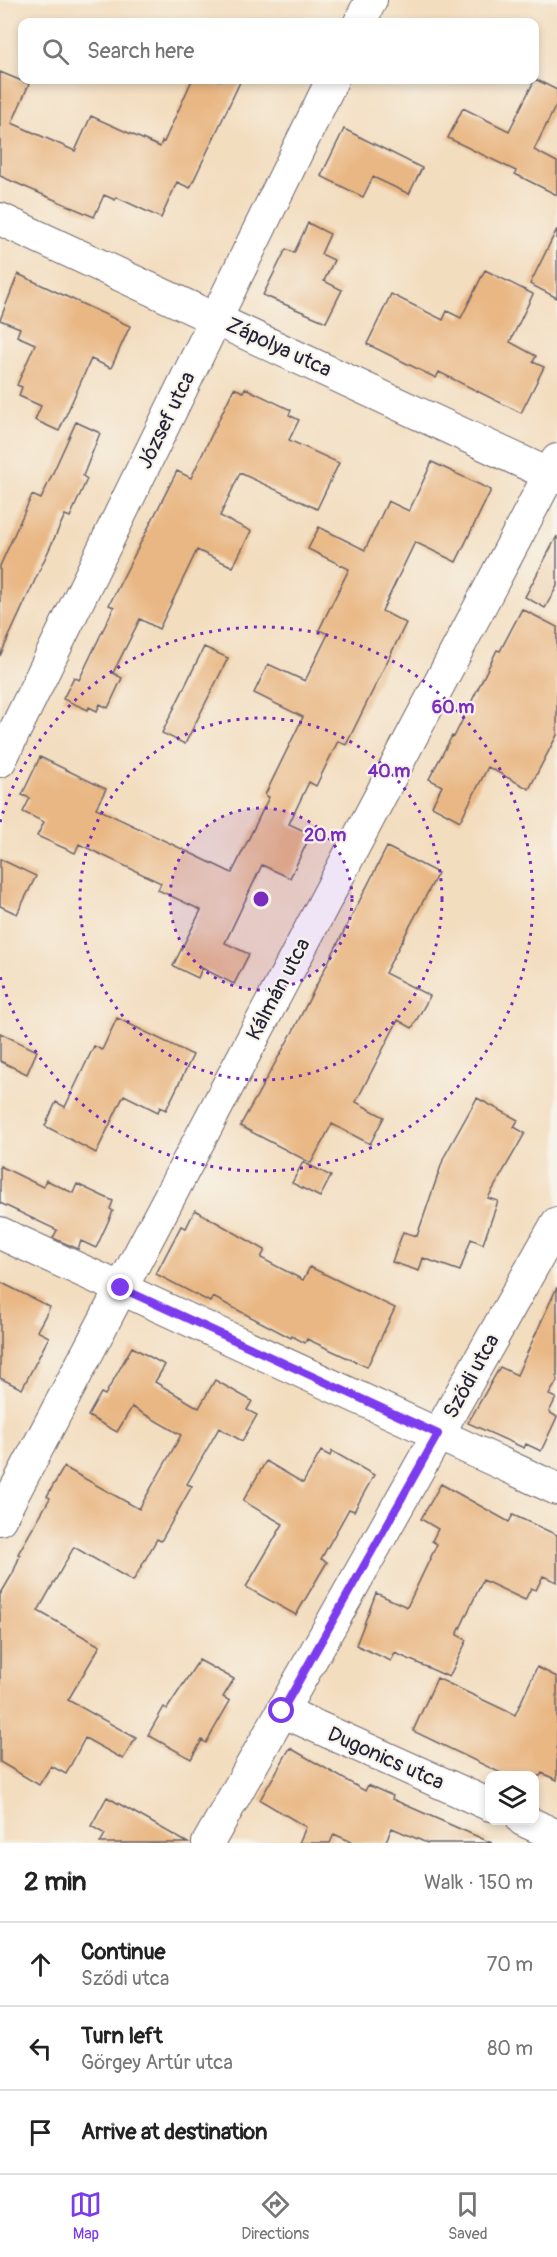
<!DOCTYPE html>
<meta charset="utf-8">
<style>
:root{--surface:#fff;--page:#f6f6f6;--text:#222;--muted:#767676;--line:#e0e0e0;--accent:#7c3aed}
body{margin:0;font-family:Pangolin,sans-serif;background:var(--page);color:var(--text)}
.controls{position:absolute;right:18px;bottom:18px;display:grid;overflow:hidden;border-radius:12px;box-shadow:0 3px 9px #0003}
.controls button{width:54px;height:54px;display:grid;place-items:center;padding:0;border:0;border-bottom:2px solid var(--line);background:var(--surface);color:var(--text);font:30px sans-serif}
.stop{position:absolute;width:18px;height:18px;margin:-14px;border:4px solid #7c3aed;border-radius:50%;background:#fff}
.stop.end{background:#7c3aed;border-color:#fff;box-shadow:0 2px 6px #0008}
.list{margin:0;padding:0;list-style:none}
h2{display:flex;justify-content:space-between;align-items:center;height:78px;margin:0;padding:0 24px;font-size:26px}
h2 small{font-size:20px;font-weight:400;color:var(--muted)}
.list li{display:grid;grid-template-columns:39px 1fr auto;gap:18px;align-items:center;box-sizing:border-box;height:84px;padding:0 24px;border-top:2px solid var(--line)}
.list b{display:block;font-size:22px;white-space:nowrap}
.list p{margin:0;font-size:20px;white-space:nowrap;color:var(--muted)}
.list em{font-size:20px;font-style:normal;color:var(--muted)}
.icon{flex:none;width:33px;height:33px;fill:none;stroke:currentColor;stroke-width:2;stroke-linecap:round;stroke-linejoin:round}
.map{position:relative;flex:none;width:557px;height:1843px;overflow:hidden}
.search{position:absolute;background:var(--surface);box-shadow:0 3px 9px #0003;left:18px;right:18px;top:18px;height:66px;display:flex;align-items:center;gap:15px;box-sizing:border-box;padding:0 21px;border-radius:12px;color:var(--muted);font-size:22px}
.sheet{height:330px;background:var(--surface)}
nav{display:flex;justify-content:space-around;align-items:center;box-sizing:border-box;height:84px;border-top:2px solid var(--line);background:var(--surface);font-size:16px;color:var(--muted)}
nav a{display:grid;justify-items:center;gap:3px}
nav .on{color:var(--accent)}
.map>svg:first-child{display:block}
.building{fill:#e9b784}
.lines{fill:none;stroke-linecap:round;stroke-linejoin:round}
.street-casing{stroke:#6b6369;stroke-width:34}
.street{stroke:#fff;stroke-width:32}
.route{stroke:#7c3aed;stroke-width:8}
.ring{fill:none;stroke:#7b2cbf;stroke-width:3;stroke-dasharray:3 6}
.labels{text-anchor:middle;stroke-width:4.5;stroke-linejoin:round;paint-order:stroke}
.street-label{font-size:21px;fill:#22223b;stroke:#f7f3e8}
.centre{fill:#7b2cbf;stroke:#f7f3e8;stroke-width:3}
.ring-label{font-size:18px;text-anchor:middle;font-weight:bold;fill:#7b2cbf;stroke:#f7f3e8;stroke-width:4.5;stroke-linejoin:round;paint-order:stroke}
</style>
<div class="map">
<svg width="557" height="1843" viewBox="0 0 557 1843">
<rect width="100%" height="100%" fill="#f7f3e8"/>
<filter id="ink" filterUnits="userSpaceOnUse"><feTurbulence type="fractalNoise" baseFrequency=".0167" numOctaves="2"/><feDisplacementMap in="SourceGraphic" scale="12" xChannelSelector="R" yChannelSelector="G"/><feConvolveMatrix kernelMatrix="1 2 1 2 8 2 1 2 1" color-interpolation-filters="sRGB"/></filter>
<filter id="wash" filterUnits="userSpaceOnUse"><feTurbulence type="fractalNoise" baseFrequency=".008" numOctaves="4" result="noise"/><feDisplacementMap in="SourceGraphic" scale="24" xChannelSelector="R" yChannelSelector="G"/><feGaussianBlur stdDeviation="1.35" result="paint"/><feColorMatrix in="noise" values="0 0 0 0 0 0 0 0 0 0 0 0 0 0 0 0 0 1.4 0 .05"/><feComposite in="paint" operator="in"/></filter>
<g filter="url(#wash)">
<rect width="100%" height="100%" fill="#f3ddbf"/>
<g id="blocks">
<path class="building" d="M0 72 29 84 12 123 75 151 91 116 160 147 162 141 164 142 192 80H241L190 188 177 182 161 218 116 197 115 200 104 195 94 217 0 176Z
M535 79 557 90V103L534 150 557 162V195L515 174 516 171 448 138 463 108 509 131Z
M344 129 422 168 409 194 373 177 363 197 321 176Z
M308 223 330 234 321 254 334 260 324 281 342 290 326 322 263 295 286 249 294 253Z
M557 229V298L530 284Z
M485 270 533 294 510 342 536 356 533 362 544 367 521 413 439 372 436 378 367 344 391 294 443 320 447 311 461 318Z
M18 274 130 326 111 368 91 359 59 431 35 420 41 406 19 396 22 387 17 385 35 344 17 336 20 328 0 320Z
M234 388 243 392 245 388 291 410 289 415 299 420 289 440 339 463 317 509 240 473 220 516 251 531 233 567 197 550 159 629 140 619 113 673 122 678 108 708 100 704 97 711 89 707 88 710 63 699 74 677 79 680 114 607 109 605 177 471 191 478Z
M76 422 100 433 83 476 87 479 70 517 65 515 0 656V566L32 495 41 499Z
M432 462 491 490 456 562 415 542 382 611 406 623 346 745 338 741 316 786 309 782 289 824 311 834 290 878 262 865 225 943 249 954 234 984 202 968 198 978 173 966 201 910 158 890 161 883 79 844 75 853 37 836 44 822 23 812 30 798 22 795 40 757 106 789 96 808 232 873 269 797 265 795 303 717 254 693 268 664 305 681 328 634 319 630 349 569 308 549 319 527 365 550 388 501 409 511Z
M557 536V586L545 608 525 597Z
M522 609 557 627V735L529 789 488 767 460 821 432 806 442 786 429 779 452 736 454 737 497 650 500 651Z
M204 647 228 658 185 744 162 733Z
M387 847 438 873 385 973 430 996 412 1028 398 1020 356 1102 384 1117 370 1144 332 1124 311 1163 240 1126 293 1031Z
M0 859 36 876 17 914 0 906Z
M117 1018 193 1055 166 1110 160 1107 158 1112 124 1095 96 1153 45 1126 56 1102 65 1107 94 1046 102 1050Z
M0 1033 37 1051 27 1074 0 1061Z
M477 1098 518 1120 514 1127 525 1133 488 1198 498 1201 483 1244 471 1239 460 1271 423 1258 419 1271 392 1262 403 1232 417 1236 444 1157Z
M303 1162 331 1176 320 1197 292 1183Z
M0 1166 43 1187 46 1180 73 1193 77 1184 113 1201 110 1209 113 1211 96 1248 81 1241 78 1249 53 1238 57 1230 0 1203Z
M195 1210 265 1250 261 1258 303 1280 310 1267 395 1308 367 1367 307 1339 305 1343 292 1336 291 1338 213 1297 210 1302 156 1274 181 1226 186 1228Z
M0 1282 50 1307 37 1331 49 1337 22 1389 0 1378Z
M557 1287V1381L549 1395 556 1398 549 1412 557 1417 541 1451 526 1444 524 1448 468 1423 500 1367 517 1375Z
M132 1347 165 1365 155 1382 199 1408 215 1380 252 1401 247 1410 257 1415 242 1441 219 1428 187 1484 192 1486 161 1541 157 1539 133 1581 74 1547 38 1611 100 1646 68 1700 136 1738 123 1759 85 1738 66 1774 51 1766 39 1785 0 1762V1595L13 1573 20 1555 18 1554 50 1498 47 1496 64 1467 139 1509 181 1435 132 1407 117 1432 88 1416 101 1393 105 1395Z
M321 1451 330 1456 332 1451 374 1475 354 1511 349 1509 321 1559 327 1562 296 1615 246 1587 283 1524 243 1501 266 1461 303 1483Z
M441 1484 509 1522 513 1515 557 1535V1582L543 1576 536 1590 531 1588 525 1600 483 1580 457 1635 467 1640 449 1677 395 1653 391 1661 356 1645 376 1593 407 1607 437 1544 432 1541 438 1529 421 1519Z
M199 1660 234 1679 223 1697 230 1701 206 1743 202 1740 191 1759 148 1735 164 1707 167 1709Z
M537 1667 557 1677V1780L542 1773 540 1776H507L413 1731 437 1678 515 1715Z
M290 1748 365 1791 368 1785 393 1796 392 1799 492 1843H427L392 1828 385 1843H354L334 1834 330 1843H299L306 1827 260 1800Z
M107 1797 188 1843H100L105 1834 91 1826Z"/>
</g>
</g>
<g filter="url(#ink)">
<use href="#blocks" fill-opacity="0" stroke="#6b6369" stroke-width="1.5"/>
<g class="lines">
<defs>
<path id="street" d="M360 22 371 0
M0 219 557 478
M0 761 332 80
M0 1233 557 1489
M0 1519 557 460
M282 1711 490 1805
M523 1820 557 1836
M208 1843 557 1223"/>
</defs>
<use href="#street" class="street-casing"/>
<use href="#street" class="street"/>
</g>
</g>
<g class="lines" filter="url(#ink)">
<path class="route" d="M121 1288 438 1434 282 1711"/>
</g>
<circle cx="261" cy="899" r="91" fill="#7b2cbf" fill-opacity=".12"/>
<g class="ring">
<circle cx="261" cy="899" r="91"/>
<circle cx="261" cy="899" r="181"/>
<path d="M0 822A272 272 0 1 1 0 976"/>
</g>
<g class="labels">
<g class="street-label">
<text transform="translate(279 347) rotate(25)" y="7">Zápolya utca</text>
<text transform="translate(166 420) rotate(-64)" y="7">József utca</text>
<text transform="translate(278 989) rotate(-62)" y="7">Kálmán utca</text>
<text transform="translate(471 1376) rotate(-61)" y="7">Sződi utca</text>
<text transform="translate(386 1758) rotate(24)" y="7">Dugonics utca</text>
</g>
</g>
<circle cx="261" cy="899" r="9" class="centre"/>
<g class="ring-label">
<text x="453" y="713">60 m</text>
<text x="389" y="777">40 m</text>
<text x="325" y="841">20 m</text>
</g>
</svg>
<div class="controls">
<button><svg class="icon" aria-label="layers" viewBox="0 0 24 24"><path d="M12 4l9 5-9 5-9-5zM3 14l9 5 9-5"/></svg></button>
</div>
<div class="stop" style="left:282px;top:1711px"></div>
<div class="stop end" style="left:121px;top:1288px"></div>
<div class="search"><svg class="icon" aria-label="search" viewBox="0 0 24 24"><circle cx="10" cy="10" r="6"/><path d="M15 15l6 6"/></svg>Search here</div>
</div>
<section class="sheet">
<h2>2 min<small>Walk · 150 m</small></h2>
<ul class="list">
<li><svg class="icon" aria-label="ahead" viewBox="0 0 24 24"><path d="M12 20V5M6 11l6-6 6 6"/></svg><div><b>Continue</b><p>Sződi utca</p></div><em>70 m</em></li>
<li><svg class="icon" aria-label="left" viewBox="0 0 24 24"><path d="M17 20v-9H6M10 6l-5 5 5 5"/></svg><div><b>Turn left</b><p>Görgey Artúr utca</p></div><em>80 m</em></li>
<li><svg class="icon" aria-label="arrive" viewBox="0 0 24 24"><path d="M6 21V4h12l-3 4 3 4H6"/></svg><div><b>Arrive at destination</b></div></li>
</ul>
</section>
<nav>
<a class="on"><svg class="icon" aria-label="map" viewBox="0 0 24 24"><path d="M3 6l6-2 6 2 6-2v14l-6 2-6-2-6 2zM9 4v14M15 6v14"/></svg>Map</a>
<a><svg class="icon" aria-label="directions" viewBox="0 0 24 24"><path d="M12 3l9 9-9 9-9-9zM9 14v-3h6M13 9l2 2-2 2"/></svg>Directions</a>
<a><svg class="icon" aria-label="saved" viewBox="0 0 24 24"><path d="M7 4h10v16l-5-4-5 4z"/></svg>Saved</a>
</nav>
